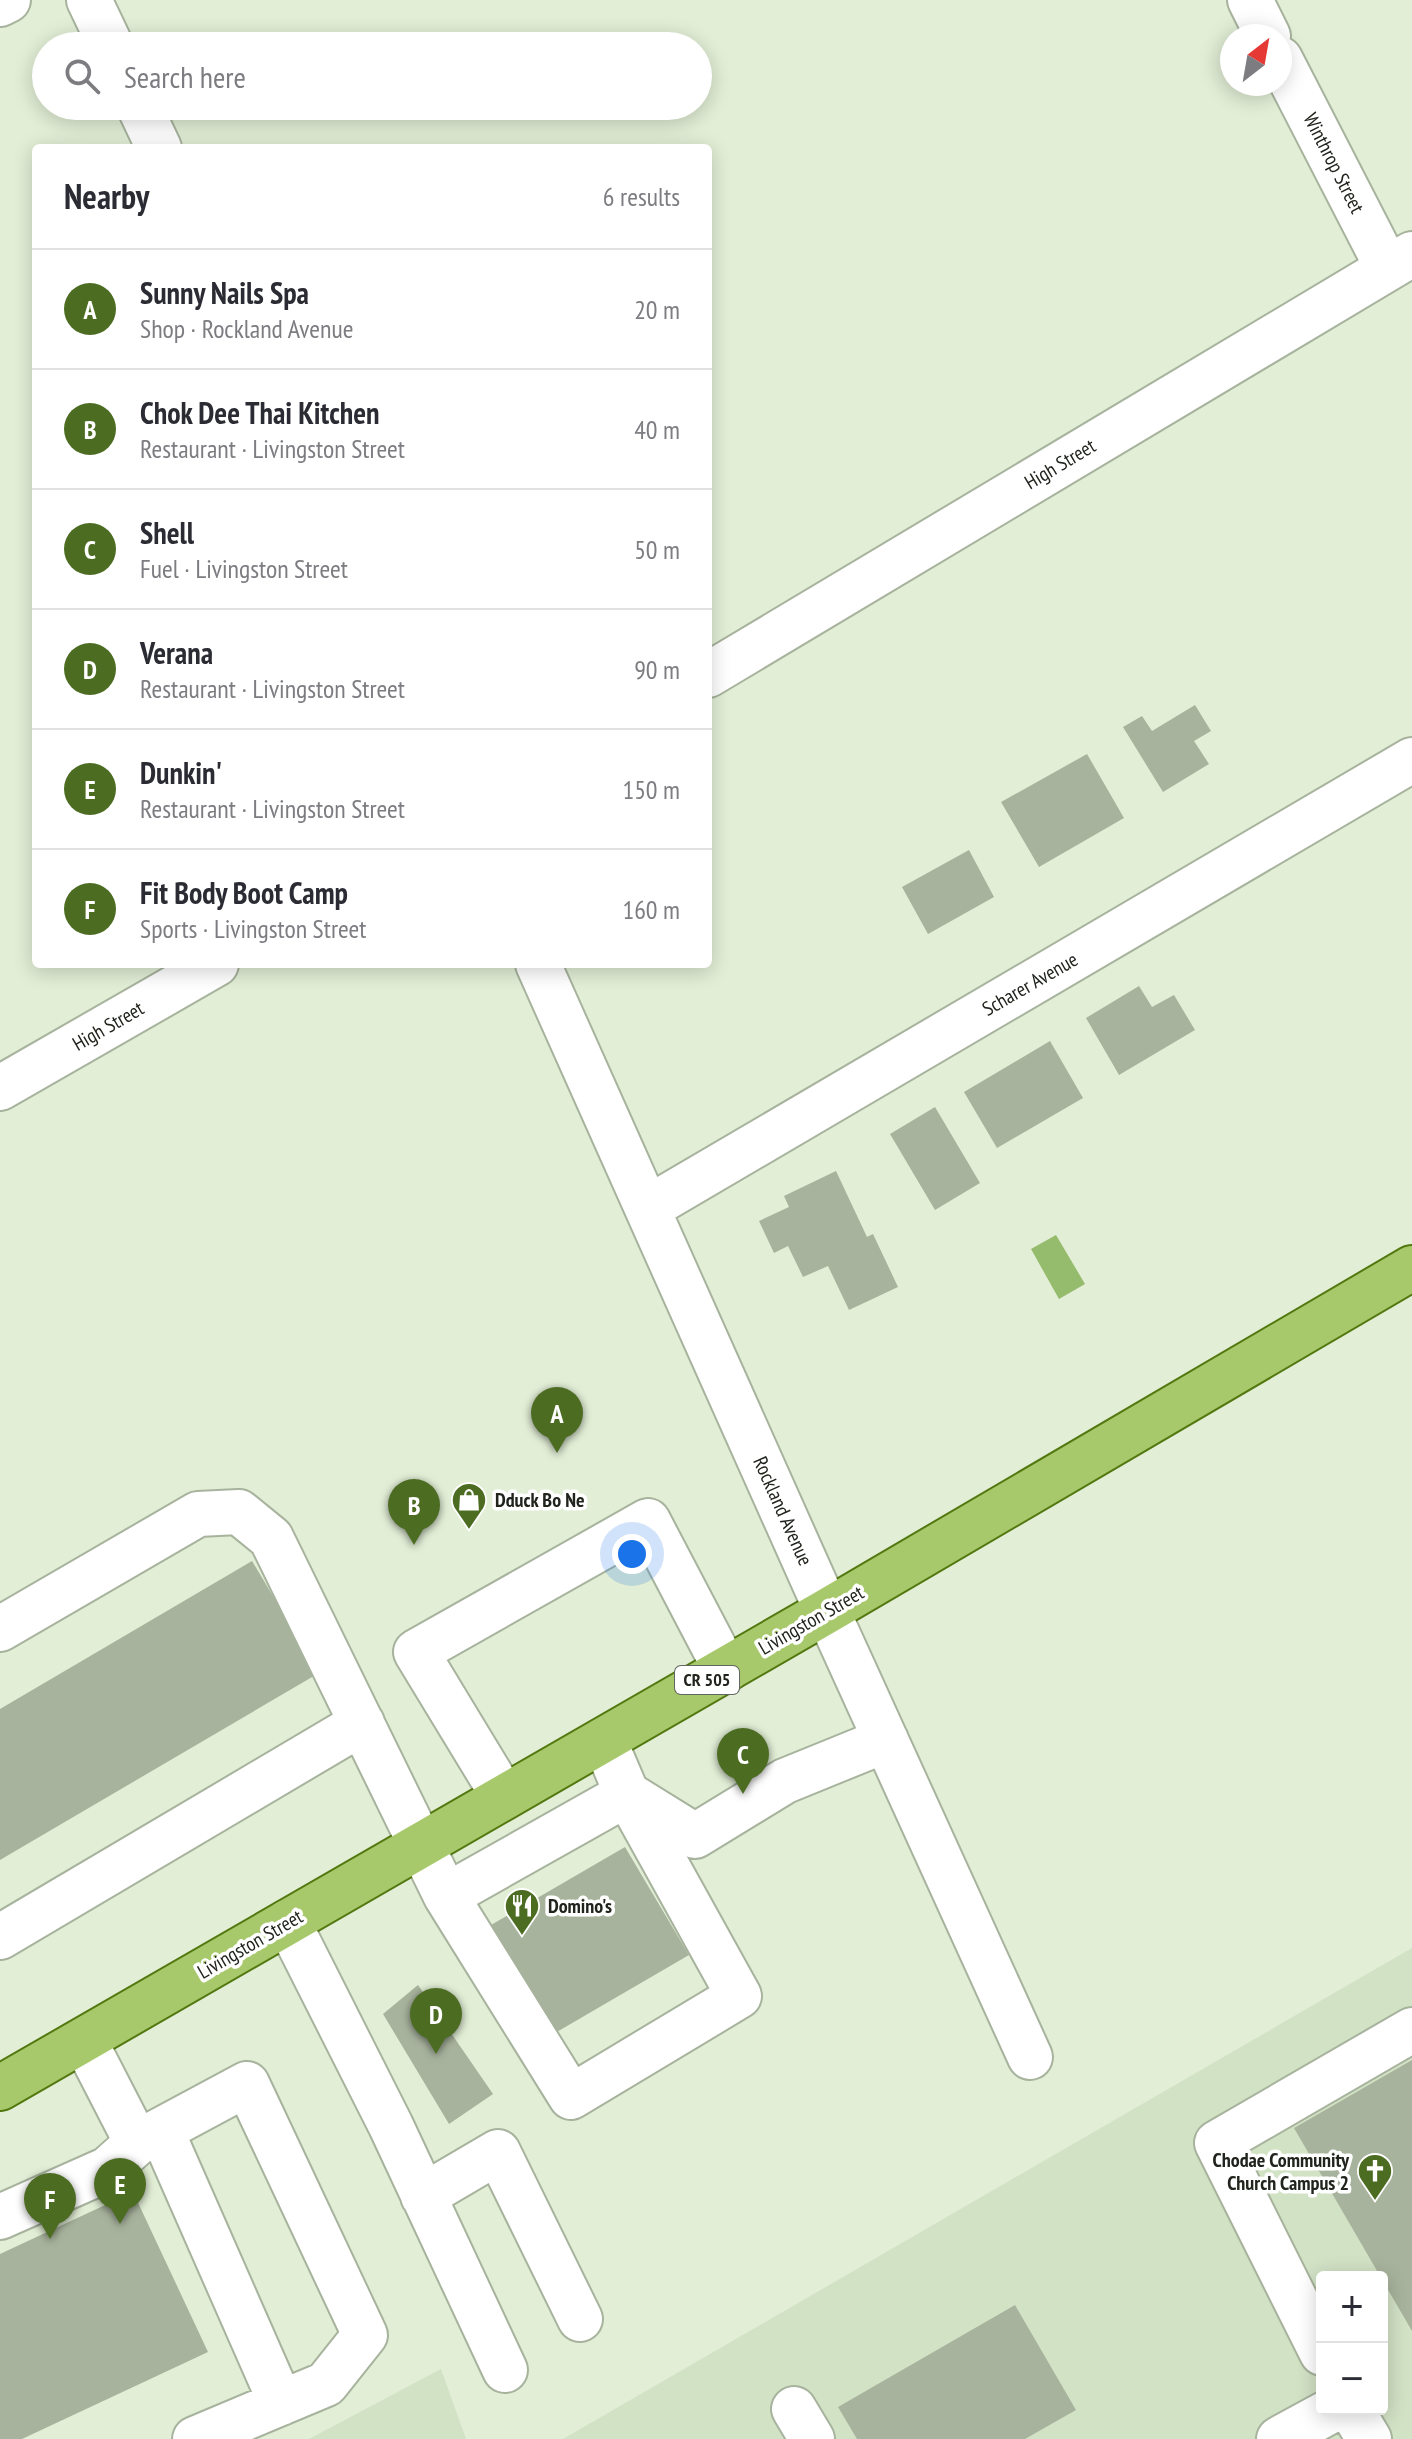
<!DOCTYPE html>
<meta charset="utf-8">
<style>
:root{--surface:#fff;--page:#f7f7f7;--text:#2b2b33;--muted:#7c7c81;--line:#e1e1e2;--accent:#4c6c22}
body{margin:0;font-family:"PT Sans Narrow",sans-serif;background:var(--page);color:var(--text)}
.controls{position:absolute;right:24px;bottom:24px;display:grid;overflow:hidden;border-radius:8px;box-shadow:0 4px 20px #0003}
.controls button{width:72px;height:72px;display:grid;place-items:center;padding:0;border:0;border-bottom:2px solid var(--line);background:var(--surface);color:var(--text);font:40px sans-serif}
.compass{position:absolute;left:1220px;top:24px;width:72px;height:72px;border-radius:50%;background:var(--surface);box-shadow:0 4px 20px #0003;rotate:31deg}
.you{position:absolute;left:632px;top:1554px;width:28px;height:28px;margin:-20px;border:6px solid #fff;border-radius:50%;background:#1a73e8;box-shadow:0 0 0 12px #1a73e833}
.badge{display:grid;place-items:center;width:52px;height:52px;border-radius:50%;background:var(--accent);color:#fff;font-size:26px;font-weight:700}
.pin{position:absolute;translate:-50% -66px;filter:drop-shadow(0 2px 4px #0008)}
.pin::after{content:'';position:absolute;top:42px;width:28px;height:24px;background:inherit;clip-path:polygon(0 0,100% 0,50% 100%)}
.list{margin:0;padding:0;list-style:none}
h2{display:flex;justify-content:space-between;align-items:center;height:104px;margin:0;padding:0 32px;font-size:34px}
h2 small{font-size:26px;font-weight:400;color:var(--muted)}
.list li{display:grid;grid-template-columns:52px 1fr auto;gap:24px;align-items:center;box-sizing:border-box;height:120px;padding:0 32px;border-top:2px solid var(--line)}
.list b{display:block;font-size:30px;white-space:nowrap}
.list p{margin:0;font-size:26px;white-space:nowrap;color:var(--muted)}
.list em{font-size:26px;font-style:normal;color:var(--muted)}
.icon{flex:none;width:44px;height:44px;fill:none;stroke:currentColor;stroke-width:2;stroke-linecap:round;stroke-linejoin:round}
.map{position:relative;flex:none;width:1412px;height:2439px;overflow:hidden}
.search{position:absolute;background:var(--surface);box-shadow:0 4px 20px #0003;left:32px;top:32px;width:680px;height:88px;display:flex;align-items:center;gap:20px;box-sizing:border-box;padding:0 28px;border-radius:44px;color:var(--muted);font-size:30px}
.panel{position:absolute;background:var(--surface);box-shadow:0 4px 20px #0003;left:32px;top:144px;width:680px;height:824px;border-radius:8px}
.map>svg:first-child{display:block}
.built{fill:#d2e2c5;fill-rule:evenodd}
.water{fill:#95bb6d}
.building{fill:#a8b39d}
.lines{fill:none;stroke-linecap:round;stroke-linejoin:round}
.minor-casing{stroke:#a7b39d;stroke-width:48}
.major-casing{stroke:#537810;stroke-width:48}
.minor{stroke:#fff;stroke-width:44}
.major{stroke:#a8c96b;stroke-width:44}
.labels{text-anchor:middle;stroke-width:7;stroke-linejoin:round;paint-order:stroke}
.shield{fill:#fff;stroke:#636660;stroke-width:2}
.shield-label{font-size:18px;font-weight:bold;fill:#20241c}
.street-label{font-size:20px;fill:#20241c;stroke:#fff}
.poi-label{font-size:20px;font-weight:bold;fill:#20241c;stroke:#fff;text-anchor:start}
</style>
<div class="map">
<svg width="1412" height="2439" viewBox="0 0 1412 2439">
<rect width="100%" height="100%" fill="#e2eed6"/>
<path class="built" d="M1412 1948V2439H563ZM1322 2277H1382V2409H1322Z
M441 2369 466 2439H309Z"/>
<path class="water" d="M1056 1235 1085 1284 1059 1299 1031 1249Z"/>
<path class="building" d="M1195 705 1211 731 1194 741 1209 764 1163 792 1123 727 1142 716 1152 731Z
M1087 754 1124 818 1039 867 1001 802Z
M969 850 994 897 928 934 902 887Z
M1139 986 1152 1007 1174 995 1195 1030 1119 1075 1086 1018Z
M1050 1041 1083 1098 997 1148 964 1092Z
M935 1107 980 1183 935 1210 890 1134Z
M836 1171 867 1237 873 1234 898 1287 849 1310 828 1266 803 1277 788 1246 774 1253 759 1221 789 1207 784 1196Z
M252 1561 319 1673 0 1860V1709Z
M625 1847 689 1955 555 2033 491 1925Z
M418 1985 493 2094 449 2124 383 2014Z
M1412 2060V2331L1294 2128Z
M133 2192 208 2352 22 2439H0V2254Z
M1015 2305 1076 2410 1025 2439H857L838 2407Z"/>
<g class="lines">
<defs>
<path id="minor" d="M89 0 111 46
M1250 0 1268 36
M0 4 8 0
M1280 59 1387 267
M139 106 159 148
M708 675 1412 254
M538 964 827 1611 1030 2057
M0 1088 216 964
M648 1208 1412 760
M0 1629 198 1514 239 1512 271 1538 446 1896 627 1794 604 1740
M629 1795 695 1836 785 1781 886 1740
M504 1797 416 1652 648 1521 726 1670
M446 1896 571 2097 739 1996 627 1794
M288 1922 391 2126 505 2370
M0 1937 362 1723
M84 2040 137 2143 247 2084 365 2335 326 2384 195 2439
M161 2130 281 2403
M423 2196 498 2152 580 2319
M0 2217 108 2169 137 2143
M1322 2353 1217 2143 1412 2030
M794 2409 812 2439
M1351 2409 1369 2439
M1279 2439 1334 2409"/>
<path id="major" d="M0 2088 827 1611 1412 1268"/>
</defs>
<use href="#minor" class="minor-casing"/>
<use href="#major" class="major-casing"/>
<use href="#minor" class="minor"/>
<use href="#major" class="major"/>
</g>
<defs>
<symbol id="shop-pin" viewBox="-11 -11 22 30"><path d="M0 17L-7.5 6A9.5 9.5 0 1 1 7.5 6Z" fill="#4c6c22" stroke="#fff"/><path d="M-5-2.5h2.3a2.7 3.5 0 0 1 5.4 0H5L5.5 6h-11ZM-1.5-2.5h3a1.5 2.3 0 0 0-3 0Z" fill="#fff"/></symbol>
<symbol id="restaurant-pin" viewBox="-11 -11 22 30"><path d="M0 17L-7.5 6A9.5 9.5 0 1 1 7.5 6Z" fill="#4c6c22" stroke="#fff"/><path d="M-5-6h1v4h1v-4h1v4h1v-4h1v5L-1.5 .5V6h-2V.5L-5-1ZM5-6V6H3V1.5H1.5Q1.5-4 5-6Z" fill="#fff"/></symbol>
<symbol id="church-pin" viewBox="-11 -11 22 30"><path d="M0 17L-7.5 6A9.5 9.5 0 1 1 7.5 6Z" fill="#4c6c22" stroke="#fff"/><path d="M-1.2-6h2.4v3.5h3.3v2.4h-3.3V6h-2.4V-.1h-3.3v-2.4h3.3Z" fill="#fff"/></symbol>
</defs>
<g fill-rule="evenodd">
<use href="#shop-pin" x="449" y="1480" width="40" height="54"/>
<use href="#restaurant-pin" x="502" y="1886" width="40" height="54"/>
<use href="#church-pin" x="1355" y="2151" width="40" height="54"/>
</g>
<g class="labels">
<rect class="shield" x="675" y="1666" width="64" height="28" rx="6"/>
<g class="shield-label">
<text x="707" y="1686">CR 505</text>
</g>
<g class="street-label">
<text transform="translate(1334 163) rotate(63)" y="7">Winthrop Street</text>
<text transform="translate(1060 464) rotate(-31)" y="7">High Street</text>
<text transform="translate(1030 984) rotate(-30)" y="7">Scharer Avenue</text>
<text transform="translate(108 1026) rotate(-30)" y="7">High Street</text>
<text transform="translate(783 1511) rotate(66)" y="7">Rockland Avenue</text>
<text transform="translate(811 1620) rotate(-30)" y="7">Livingston Street</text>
<text transform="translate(250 1944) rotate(-30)" y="7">Livingston Street</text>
</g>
<g class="poi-label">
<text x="495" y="1507">Dduck Bo Ne</text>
<text x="548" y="1913">Domino's</text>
<text x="1349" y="2167" text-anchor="end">Chodae Community<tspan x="1349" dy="23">Church Campus 2</tspan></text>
</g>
</g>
</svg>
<div class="controls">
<button>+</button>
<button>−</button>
</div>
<svg class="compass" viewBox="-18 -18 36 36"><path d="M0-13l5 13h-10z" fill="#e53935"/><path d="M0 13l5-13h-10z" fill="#7c7c81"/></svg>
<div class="you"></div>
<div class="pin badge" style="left:557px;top:1453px">A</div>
<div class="pin badge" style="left:414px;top:1545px">B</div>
<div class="pin badge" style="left:743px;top:1794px">C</div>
<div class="pin badge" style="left:436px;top:2054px">D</div>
<div class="pin badge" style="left:120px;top:2224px">E</div>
<div class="pin badge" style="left:50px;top:2239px">F</div>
<div class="search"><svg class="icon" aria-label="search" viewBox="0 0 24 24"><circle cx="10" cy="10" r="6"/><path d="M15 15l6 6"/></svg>Search here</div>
<section class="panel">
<h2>Nearby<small>6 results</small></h2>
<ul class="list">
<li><span class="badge">A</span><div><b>Sunny Nails Spa</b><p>Shop · Rockland Avenue</p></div><em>20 m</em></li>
<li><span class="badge">B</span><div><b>Chok Dee Thai Kitchen</b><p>Restaurant · Livingston Street</p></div><em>40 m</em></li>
<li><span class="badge">C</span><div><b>Shell</b><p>Fuel · Livingston Street</p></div><em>50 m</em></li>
<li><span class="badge">D</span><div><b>Verana</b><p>Restaurant · Livingston Street</p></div><em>90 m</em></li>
<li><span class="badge">E</span><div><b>Dunkin'</b><p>Restaurant · Livingston Street</p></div><em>150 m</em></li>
<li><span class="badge">F</span><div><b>Fit Body Boot Camp</b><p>Sports · Livingston Street</p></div><em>160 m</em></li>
</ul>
</section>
</div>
